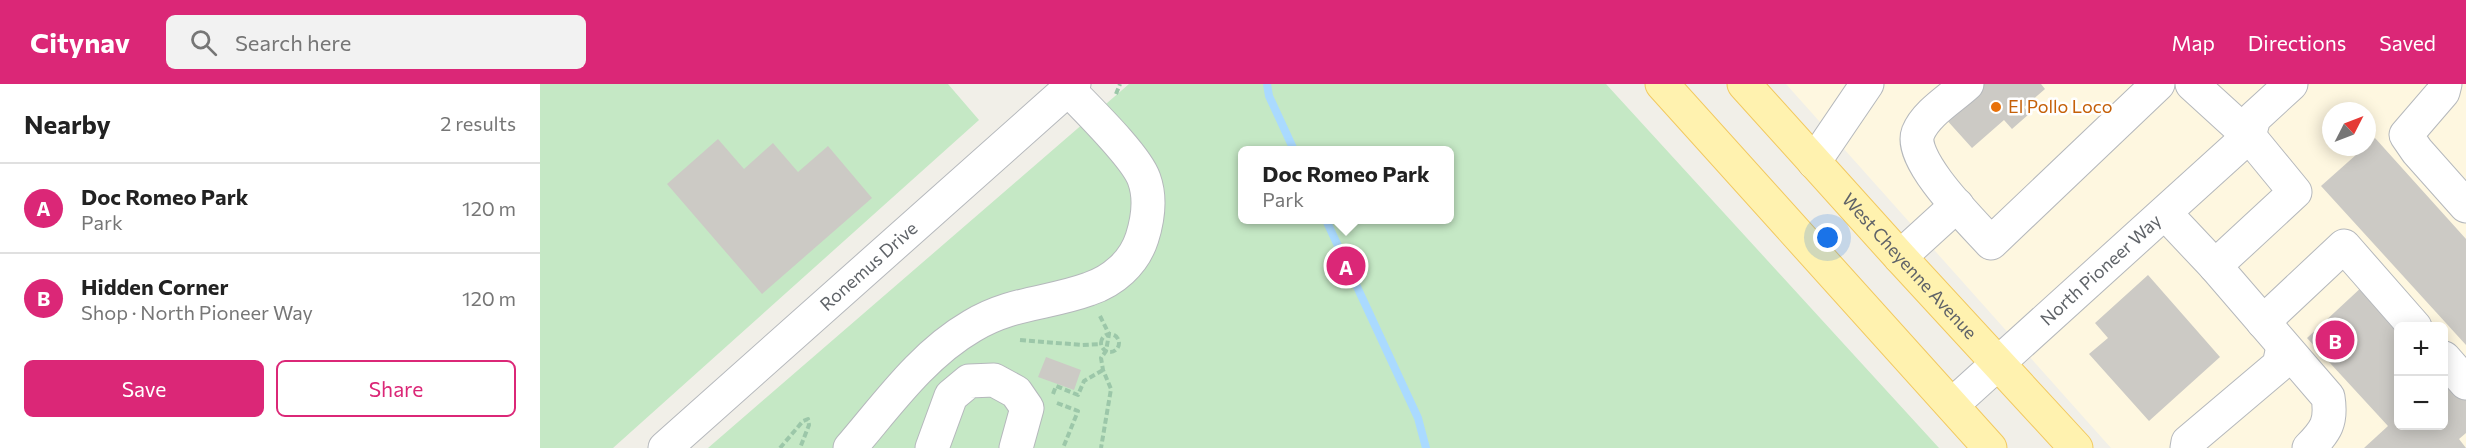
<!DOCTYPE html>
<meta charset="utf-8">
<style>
:root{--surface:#fff;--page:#f2f2f2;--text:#222;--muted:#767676;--line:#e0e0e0;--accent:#db2777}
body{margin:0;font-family:Commissioner,sans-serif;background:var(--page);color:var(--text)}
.controls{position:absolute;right:18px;bottom:18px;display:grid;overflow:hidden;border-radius:9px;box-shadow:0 3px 15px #0003}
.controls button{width:54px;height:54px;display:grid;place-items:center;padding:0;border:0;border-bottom:2px solid var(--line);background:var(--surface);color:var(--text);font:30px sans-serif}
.compass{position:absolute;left:1782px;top:18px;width:54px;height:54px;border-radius:50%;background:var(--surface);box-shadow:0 3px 15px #0003;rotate:48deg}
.you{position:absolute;left:1288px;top:154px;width:21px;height:21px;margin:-15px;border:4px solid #fff;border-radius:50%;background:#1a73e8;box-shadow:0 0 0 9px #1a73e833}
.badge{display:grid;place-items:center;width:39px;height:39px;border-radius:50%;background:var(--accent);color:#fff;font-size:20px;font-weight:700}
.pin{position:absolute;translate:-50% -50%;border:3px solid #fff;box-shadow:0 2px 6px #0006}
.popup{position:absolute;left:698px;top:62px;width:216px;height:78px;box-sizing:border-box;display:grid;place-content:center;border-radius:9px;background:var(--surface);filter:drop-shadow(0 2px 4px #0005);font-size:20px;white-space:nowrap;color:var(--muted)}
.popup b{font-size:22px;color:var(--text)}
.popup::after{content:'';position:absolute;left:50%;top:100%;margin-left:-12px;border:12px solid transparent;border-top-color:var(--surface)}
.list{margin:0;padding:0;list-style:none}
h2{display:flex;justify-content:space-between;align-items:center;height:78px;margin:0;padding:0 24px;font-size:26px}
h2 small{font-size:20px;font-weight:400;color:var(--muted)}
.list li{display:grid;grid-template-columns:39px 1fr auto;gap:18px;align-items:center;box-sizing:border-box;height:90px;padding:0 24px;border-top:2px solid var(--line)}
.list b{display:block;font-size:22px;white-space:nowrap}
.list p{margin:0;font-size:20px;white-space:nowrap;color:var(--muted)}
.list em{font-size:20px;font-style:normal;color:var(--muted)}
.actions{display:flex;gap:12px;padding:18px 24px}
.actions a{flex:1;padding:14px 0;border:2px solid var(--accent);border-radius:9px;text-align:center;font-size:21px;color:var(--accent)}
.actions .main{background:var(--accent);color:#fff}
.icon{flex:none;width:33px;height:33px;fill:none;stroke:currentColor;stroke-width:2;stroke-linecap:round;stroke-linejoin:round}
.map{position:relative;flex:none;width:1926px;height:364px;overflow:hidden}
header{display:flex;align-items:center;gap:36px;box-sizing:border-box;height:84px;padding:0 30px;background:var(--accent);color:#fff}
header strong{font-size:28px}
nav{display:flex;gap:33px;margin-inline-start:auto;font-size:21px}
.search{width:420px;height:54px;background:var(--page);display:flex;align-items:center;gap:15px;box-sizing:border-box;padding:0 21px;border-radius:9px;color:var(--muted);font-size:22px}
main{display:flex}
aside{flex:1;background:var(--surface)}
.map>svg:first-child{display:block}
.commercial{fill:#fef7e0;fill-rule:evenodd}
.green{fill:#c5e8c5;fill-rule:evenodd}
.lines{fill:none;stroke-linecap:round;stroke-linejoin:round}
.stream{stroke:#aadaff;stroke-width:8}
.building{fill:#cccac5}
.minor-casing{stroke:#b5b8bc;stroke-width:35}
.major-casing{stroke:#f2c960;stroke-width:35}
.path{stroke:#9cc7a9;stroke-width:4;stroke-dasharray:6 3;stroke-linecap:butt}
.minor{stroke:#fff;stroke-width:33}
.major{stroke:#fff2af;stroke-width:33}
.food-dot{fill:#e8710a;stroke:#fff;stroke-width:2}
.labels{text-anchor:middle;stroke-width:5;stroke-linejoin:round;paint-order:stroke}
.food-label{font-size:18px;fill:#c56008;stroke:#fff;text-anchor:start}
.street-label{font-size:18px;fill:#5f6368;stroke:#fff}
</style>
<header>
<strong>Citynav</strong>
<div class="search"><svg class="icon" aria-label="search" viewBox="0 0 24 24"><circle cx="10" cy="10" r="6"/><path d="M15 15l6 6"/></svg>Search here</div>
<nav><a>Map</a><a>Directions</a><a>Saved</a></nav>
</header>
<main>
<aside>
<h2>Nearby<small>2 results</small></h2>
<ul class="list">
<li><span class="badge">A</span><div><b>Doc Romeo Park</b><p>Park</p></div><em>120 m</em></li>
<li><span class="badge">B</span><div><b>Hidden Corner</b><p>Shop · North Pioneer Way</p></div><em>120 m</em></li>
</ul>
<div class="actions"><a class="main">Save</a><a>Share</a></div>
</aside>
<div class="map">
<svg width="1926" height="364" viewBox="0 0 1926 364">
<rect width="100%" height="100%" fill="#f1efe8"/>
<path class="commercial" d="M1246 0H1926V364H1571ZM1791 27H1827V63H1791ZM1858 243H1904V342H1858Z"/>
<path class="green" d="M0 0H408L439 36 73 364H0Z
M589 0H1066L1399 364H168ZM702 66H910V136H702Z"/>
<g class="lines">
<path class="stream" d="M727 0 729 12 754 66
M786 136 878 334 886 364"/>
</g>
<path class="building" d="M1441 0H1501L1505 5 1484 23 1489 30 1472 45 1464 36 1432 64 1404 33Z
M1835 54 1926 155V261L1781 102Z
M178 55 204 85 233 59 258 88 288 62 332 114 222 210 127 100Z
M1608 191 1680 273 1609 337 1549 270 1568 254 1555 239Z
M1824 201 1858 243V342H1904V288L1926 313V349L1919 355 1926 364H1824L1848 342 1767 254Z
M506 273 541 286 534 306 498 293Z"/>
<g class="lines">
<defs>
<g id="minor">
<path d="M1427 0C1412 14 1386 29 1378 49 1368 76 1433 139 1451 159L1618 0"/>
<path d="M1652 0 1709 52 1755 108 1675 182"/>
<path d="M1905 0 1903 8 1866 51 1877 67 1926 122"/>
<path d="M1709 52 1714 34 1751 0"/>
<path d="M1274 78 1327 0"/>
<path d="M1625 129 1675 182 1788 313C1792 338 1786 347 1769 364"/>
<path d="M1360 173 1417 121"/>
<path d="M1723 238 1804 162 1875 243"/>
<path d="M1904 274 1926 299"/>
<path id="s1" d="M1412 321 1709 52"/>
<path id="s2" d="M125 364 534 0"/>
<path d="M310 364C347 321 382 271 432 242 472 218 508 220 549 205 573 197 594 179 602 154 608 135 611 114 604 95 596 72 547 25 528 5"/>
<path d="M392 364 411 312 429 297 454 296 476 308 487 324 476 364"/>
<path d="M1647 364 1648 358 1739 281 1743 263"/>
</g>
<g id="major">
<path d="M1122 0 1450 364"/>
<path id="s3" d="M1204 0 1360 173 1536 364"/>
</g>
</defs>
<use href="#minor" class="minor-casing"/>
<use href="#major" class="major-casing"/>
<path class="path" d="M576 10 580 0
M560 232 569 250 566 267 561 274 563 286 571 305 561 364
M561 259a9 9 0 1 1 18 0a9 9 0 1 1-18 0Z
M480 256 542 261 561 260
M513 310 516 302 538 311 544 297 563 286
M517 319 538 327 523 364
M240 364 263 337 268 335 269 341 260 364"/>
<use href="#minor" class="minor"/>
<use href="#major" class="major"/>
</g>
<circle class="food-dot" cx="1456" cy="23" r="6"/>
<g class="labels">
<g class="food-label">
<text x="1468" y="29">El Pollo Loco</text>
</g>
<g class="street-label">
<text dy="6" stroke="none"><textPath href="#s2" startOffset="273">Ronemus Drive</textPath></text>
<text dy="6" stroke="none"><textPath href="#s3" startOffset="246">West Cheyenne Avenue</textPath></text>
<text dy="6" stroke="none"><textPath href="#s1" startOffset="201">North Pioneer Way</textPath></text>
</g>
</g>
</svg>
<div class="controls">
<button>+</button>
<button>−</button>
</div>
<svg class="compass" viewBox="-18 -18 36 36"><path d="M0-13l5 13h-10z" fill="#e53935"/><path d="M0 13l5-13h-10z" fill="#767676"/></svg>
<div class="you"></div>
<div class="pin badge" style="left:806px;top:182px">A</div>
<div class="popup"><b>Doc Romeo Park</b>Park</div>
<div class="pin badge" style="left:1795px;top:256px">B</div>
</div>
</main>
